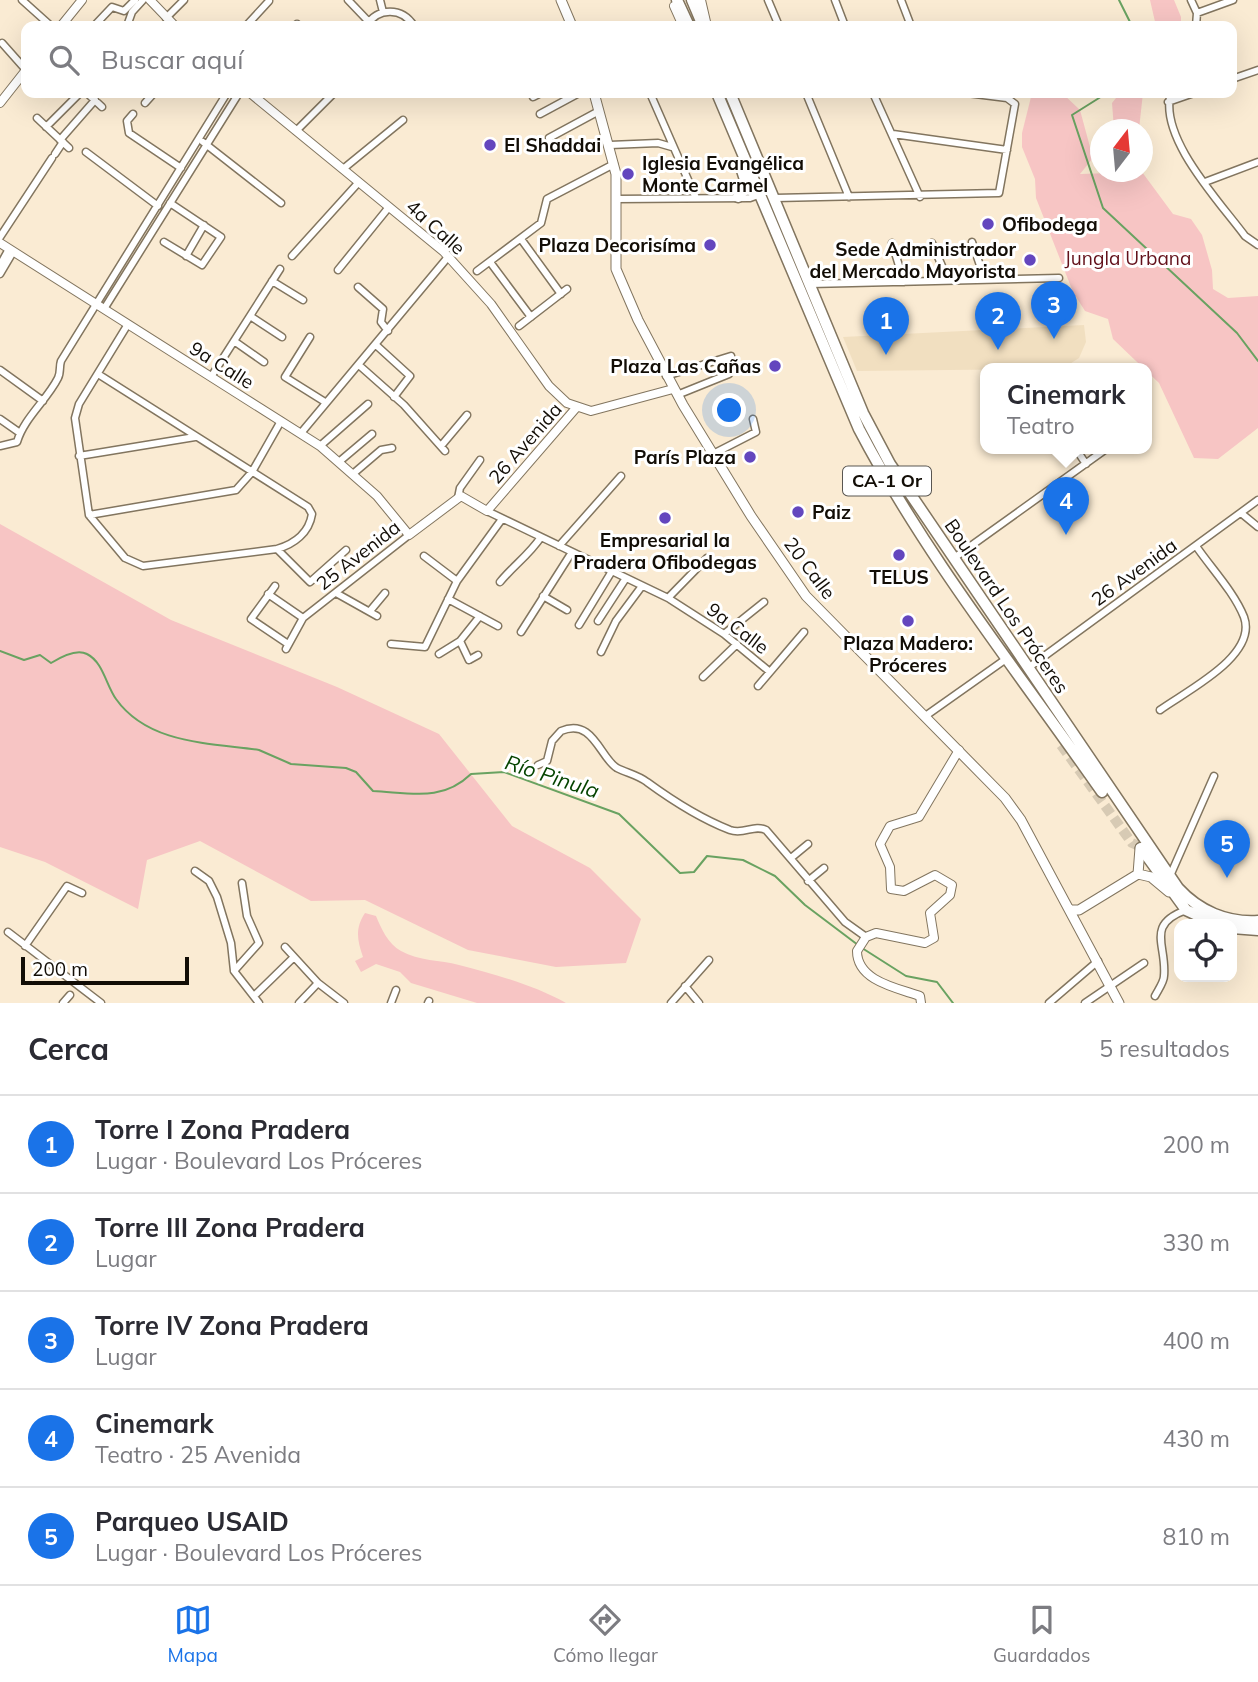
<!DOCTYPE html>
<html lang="es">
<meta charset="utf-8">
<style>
:root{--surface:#fff;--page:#f7f7f7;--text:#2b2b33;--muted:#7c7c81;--line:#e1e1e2;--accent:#1a73e8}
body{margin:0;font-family:Mulish,sans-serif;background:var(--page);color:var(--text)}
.controls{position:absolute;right:21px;bottom:21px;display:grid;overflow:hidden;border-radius:14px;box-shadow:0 7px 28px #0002}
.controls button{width:63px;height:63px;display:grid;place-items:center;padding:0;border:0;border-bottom:2px solid var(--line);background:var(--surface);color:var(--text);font:35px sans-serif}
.compass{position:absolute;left:1090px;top:119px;width:63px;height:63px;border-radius:50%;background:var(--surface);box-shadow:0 7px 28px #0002;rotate:16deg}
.scale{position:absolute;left:21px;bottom:18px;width:168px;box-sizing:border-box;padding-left:7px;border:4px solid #120d06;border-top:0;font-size:19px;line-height:24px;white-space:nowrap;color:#120d06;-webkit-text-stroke:5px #fff;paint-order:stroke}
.you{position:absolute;left:730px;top:411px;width:24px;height:24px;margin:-18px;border:5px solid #fff;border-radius:50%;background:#1a73e8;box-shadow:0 0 0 10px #1a73e833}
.badge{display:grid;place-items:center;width:46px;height:46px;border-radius:50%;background:var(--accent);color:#fff;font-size:23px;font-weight:700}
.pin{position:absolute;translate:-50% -58px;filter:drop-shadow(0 2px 4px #0008)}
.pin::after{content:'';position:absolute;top:37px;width:24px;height:21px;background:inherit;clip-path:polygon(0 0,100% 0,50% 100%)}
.popup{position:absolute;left:980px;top:363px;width:172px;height:91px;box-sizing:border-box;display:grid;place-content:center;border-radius:14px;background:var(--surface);filter:drop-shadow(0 2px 5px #0005);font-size:23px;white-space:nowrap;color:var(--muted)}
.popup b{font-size:26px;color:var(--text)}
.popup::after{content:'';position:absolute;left:50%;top:100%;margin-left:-14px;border:14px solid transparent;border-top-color:var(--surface)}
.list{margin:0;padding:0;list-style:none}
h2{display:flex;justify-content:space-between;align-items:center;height:91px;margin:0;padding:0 28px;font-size:30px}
h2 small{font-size:23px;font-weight:400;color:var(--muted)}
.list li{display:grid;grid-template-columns:46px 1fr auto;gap:21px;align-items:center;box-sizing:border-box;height:98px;padding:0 28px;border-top:2px solid var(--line)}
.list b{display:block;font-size:26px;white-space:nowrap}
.list p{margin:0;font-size:23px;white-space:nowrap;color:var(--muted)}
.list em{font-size:23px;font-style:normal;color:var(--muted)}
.icon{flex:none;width:38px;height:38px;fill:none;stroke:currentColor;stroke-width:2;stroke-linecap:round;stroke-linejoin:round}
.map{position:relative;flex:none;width:1258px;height:1003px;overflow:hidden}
.search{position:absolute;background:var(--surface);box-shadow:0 7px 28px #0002;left:21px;right:21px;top:21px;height:77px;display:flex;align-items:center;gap:18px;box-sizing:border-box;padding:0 24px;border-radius:14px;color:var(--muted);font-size:26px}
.sheet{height:581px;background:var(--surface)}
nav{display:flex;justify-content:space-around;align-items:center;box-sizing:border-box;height:98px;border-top:2px solid var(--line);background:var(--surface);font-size:19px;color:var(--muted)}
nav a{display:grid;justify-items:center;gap:4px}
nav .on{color:var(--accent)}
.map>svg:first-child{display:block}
.built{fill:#f1dfc0}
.green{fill:#f7c5c4}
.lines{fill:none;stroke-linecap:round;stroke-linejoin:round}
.stream{stroke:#69a261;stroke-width:2}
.trunk-tunnel{stroke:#d7cab4;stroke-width:10;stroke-dasharray:10 5;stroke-linecap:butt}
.minor-casing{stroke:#82755f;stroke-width:9}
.tertiary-casing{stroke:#82755f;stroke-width:10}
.secondary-casing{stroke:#82755f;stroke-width:11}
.trunk-casing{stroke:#82755f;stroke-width:13}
.minor{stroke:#fff;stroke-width:6}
.tertiary{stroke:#fff;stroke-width:8}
.secondary{stroke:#fff;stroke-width:9}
.trunk{stroke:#fff;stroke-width:10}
.poi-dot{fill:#6346be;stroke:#fff;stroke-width:2.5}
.labels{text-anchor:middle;stroke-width:6;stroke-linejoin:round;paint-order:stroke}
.shield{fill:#fff;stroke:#595651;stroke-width:2}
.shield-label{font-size:18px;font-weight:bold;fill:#120d06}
.poi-label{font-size:19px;font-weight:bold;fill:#120d06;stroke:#fff;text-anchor:start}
.street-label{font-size:19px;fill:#120d06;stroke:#fff}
.park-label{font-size:19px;fill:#63111b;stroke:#fff}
.water-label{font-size:21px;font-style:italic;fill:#054400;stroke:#fff}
</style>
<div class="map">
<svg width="1258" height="1003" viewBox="0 0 1258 1003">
<rect width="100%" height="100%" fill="#faebd3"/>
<path class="built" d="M1084 325 1086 342 1079 358 1065 367 1054 369 857 371 843 337Z"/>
<path class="green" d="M1150 0H1174L1181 17V26H1156Z
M1032 93H1062L1080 110 1093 158 1080 174 1142 172 1173 214 1191 219 1202 235 1212 270 1213 289 1228 298 1258 296V428L1218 459 1194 458 1159 383 1113 339 1108 319 1085 311 1073 292 1036 198 1035 179 1022 147V133Z
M1120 93H1143L1139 129H1114L1112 103Z
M0 524 171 620 337 687 439 734 512 826 590 868 641 919 626 963 556 967 468 950 365 900 311 901 200 841 147 860 138 909 45 862 0 847Z
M365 913 376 916C381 928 388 944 401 951 419 961 440 960 459 965 494 974 534 985 566 1003H477L411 983 400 972 376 964 361 972 355 961 363 957C357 940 355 928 365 913Z"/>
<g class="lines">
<path class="stream" d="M1119 0 1132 26
M1107 93 1072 115 1103 208 1237 333 1258 361
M0 651 24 660 40 655 51 663C59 658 76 648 87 654 103 662 106 685 116 699 148 744 209 743 259 750L291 764 346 768 356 772 373 791C412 793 442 802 471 774L504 772 619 814 680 873 694 872 707 856 743 860 775 876 805 905 858 945
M862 948 906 976 937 982 953 1003"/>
<path class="trunk-tunnel" d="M1061 745 1132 843 1139 846 1146 838"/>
<defs>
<path id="minor" d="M22 0 51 26
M348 0 369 22
M380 0 383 12
M768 0 779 26
M835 0 845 26
M901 0 911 26
M1191 0 1197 13 1196 26
M1197 13 1233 0
M166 18 184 0
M94 26 112 7 124 11 135 0
M127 26 132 12 143 0
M246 26 269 1
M295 26 297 24
M366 26C378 7 402 7 414 26
M2 43 26 70
M1232 79 1258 70
M87 93 102 107
M650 93 696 198
M806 93 849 197
M873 93 920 197
M1171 93C1158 137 1219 201 1245 236L1258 245
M533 97 541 93
M1168 102 1194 93
M145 103 154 93
M133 114 127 121 129 133 181 168
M540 114 579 93
M37 118 69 148
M46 127 80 93
M296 131 334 93
M893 134 1007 150
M549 138 599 111
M60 140 95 100
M203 142 281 203
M610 145 658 143 672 147
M86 152 158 206
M55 154 63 142
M343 169 403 120
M1205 182 1258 162
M775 198 999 193 1015 104 1007 98 967 93
M616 199 750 198 761 194
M0 237 52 158
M521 239 561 294
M164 242 202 265 221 237 170 203
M972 242 985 280
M892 243 904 282
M932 243 948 280
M186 256 204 225
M292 256 359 182
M490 262 531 317
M0 265 9 249
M338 270 389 207
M477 271 541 223 547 199 614 164
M0 274 13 252
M272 281 303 300
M810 284 1059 278
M358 287 383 309 381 322 388 331
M104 309 239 93
M250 316 282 337
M519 326 567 289
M310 337 285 377 325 402
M234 341 264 362
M376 345 410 376 394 397
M360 366 404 405 445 451
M0 370 43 401
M98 374 308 507 312 514C309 533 294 544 277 549L143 566 125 558 89 515 75 418 79 404 128 324
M666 376 731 356
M211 377 280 269
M677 395 729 374
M0 419 20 433
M301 433 448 257
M0 446 17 442C24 418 47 400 58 378 61 372 59 367 61 361L227 93
M320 446 368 404
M441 446 467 415
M1076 449 1086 464
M713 454 756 432 753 419
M79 456 195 437
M340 461 372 434
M354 473 381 450 392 448
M458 498 460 488 480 460
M487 511 668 598 724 634 770 672
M1241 513 1258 527
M89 515 236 490 252 472 281 421
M559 546 621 476
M277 549 310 582 346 550
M424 556 457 581
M954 558 1106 449
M500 582C514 565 529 555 541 537
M275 586 251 619 288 644
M336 593 377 616
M268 594 303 618
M543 596 567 610
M668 598 707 558
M448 599 498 626
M370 611 385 593
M598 621 626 578
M579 625 612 571
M521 632 572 552
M724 634 764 602
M460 641 469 660 478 655
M391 644 425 647 457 581 502 519
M286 649 303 618 409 535
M601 652 616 621 642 586
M439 654 460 641 480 616
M1028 668 1258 500
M703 677 737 644
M758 686 804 632
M1160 710C1186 691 1258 656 1244 617 1234 592 1211 568 1196 546
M924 717 1006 659
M538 765 547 761 552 741 561 731C593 717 600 758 617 768 627 773 638 775 647 782 673 801 699 818 730 830 744 835 754 824 766 830L845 922 866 937
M791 858 808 844
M195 871 209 881 217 897 231 943 234 971 259 1003
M1170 876 1214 776
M808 881 824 868
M8 932 101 1003
M25 946 67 886 82 893
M285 947 318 983 344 1003
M234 971 259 943 247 916 242 883
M685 986 699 1003
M254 996 293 958
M1155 996C1158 990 1164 982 1164 976 1167 945 1145 925 1186 910
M63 1003 70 995
M299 1003 318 983
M391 1003 396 990
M428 1003 429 1001
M671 1003 709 960
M1049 1003 1098 961
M1085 1003 1144 963"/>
<path id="tertiary" d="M150 0 175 26
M701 0 707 26
M674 6 683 26
M61 26 82 0
M250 93 444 252 491 304 549 386 567 403 591 411 673 389
M0 103 26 70
M0 243 320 446 377 496 409 535 461 496 487 511 576 408
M921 1003 920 996C897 988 857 981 857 951L866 937 876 933 925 943 934 938 930 913 950 895 952 885 935 875 904 891 891 889 890 867 880 844 890 826 919 817 959 750"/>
<path id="secondary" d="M561 0 572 26
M594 93 616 174V269L638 320 683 405 751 516 806 596 1005 798 1021 820 1119 1003
M1138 874 1140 848
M1072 910H1079L1138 874 1151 877 1169 892"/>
<path id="trunk" d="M677 0 689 26
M692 0 703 26
M717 93 859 429C926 557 1019 673 1102 792
M730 93 863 413 890 464 1178 888C1199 911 1227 923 1258 921
M738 197 747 186 740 164
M1141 848 1186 910 1216 924
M1232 928 1258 930"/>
</defs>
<use href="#minor" class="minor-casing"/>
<use href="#tertiary" class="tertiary-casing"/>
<use href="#secondary" class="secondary-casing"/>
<use href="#trunk" class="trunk-casing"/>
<use href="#minor" class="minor"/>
<use href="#tertiary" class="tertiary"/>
<use href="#secondary" class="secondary"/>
<use href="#trunk" class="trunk"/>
</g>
<g class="poi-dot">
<circle cx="490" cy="145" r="7"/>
<circle cx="628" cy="174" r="7"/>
<circle cx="988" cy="224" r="7"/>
<circle cx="710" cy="245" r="7"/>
<circle cx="1030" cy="260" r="7"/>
<circle cx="775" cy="366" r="7"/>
<circle cx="750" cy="457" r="7"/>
<circle cx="798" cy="512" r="7"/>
<circle cx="665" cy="518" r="7"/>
<circle cx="899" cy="555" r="7"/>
<circle cx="908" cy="621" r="7"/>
</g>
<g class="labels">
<rect class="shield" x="843" y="466.5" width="88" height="29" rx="5"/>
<g class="shield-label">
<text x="887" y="487">CA-1 Or</text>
</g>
<g class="poi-label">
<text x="504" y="152">El Shaddai</text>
<text x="642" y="170">Iglesia Evangélica<tspan x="642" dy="22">Monte Carmel</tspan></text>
<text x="1002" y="231">Ofibodega</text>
<text x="696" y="252" text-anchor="end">Plaza Decorisíma</text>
<text x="1016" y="256" text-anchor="end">Sede Administrador<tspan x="1016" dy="22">del Mercado Mayorista</tspan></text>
<text x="761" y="373" text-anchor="end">Plaza Las Cañas</text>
<text x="736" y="464" text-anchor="end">París Plaza</text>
<text x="812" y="519">Paiz</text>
<text x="665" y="547" text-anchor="middle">Empresarial la<tspan x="665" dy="22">Pradera Ofibodegas</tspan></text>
<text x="899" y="584" text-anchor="middle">TELUS</text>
<text x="908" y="650" text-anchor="middle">Plaza Madero:<tspan x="908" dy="22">Próceres</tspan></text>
</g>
<g class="street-label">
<text transform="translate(436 227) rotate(42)" y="7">4a Calle</text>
<text transform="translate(222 365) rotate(32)" y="7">9a Calle</text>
<text transform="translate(525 443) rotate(-49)" y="7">26 Avenida</text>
<text transform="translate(358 555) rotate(-38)" y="7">25 Avenida</text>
<text transform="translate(810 568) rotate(53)" y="7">20 Calle</text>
<text transform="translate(1134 572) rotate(-36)" y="7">26 Avenida</text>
<text transform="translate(1007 606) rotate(56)" y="7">Boulevard Los Próceres</text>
<text transform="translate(738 628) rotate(37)" y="7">9a Calle</text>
</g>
<g class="park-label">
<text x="1128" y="265">Jungla Urbana</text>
</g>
<g class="water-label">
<text transform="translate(552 777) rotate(18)" y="7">Río Pinula</text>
</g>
</g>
</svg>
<div class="controls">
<button><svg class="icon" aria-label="locate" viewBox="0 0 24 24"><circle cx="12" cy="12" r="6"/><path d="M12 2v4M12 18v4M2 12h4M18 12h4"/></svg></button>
</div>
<svg class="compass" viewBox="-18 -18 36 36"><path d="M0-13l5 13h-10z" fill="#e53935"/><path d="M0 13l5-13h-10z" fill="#7c7c81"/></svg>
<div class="scale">200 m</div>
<div class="you"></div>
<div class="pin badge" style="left:886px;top:355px">1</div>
<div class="pin badge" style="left:998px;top:350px">2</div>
<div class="pin badge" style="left:1054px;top:339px">3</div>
<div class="pin badge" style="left:1066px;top:535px">4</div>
<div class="popup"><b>Cinemark</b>Teatro</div>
<div class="pin badge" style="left:1227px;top:878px">5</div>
<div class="search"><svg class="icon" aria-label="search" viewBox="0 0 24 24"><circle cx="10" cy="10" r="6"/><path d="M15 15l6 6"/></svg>Buscar aquí</div>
</div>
<section class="sheet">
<h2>Cerca<small>5 resultados</small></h2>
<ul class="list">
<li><span class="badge">1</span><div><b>Torre I Zona Pradera</b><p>Lugar · Boulevard Los Próceres</p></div><em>200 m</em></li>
<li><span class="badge">2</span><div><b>Torre III Zona Pradera</b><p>Lugar</p></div><em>330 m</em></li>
<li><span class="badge">3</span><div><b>Torre IV Zona Pradera</b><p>Lugar</p></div><em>400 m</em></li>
<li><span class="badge">4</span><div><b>Cinemark</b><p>Teatro · 25 Avenida</p></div><em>430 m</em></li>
<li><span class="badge">5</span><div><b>Parqueo USAID</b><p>Lugar · Boulevard Los Próceres</p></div><em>810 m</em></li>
</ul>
</section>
<nav>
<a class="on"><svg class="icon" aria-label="map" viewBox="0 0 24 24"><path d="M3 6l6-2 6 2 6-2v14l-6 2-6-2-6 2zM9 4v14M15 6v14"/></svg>Mapa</a>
<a><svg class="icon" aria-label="directions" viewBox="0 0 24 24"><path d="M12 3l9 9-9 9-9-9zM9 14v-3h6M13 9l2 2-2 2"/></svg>Cómo llegar</a>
<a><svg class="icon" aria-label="saved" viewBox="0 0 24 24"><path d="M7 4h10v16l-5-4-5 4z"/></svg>Guardados</a>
</nav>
